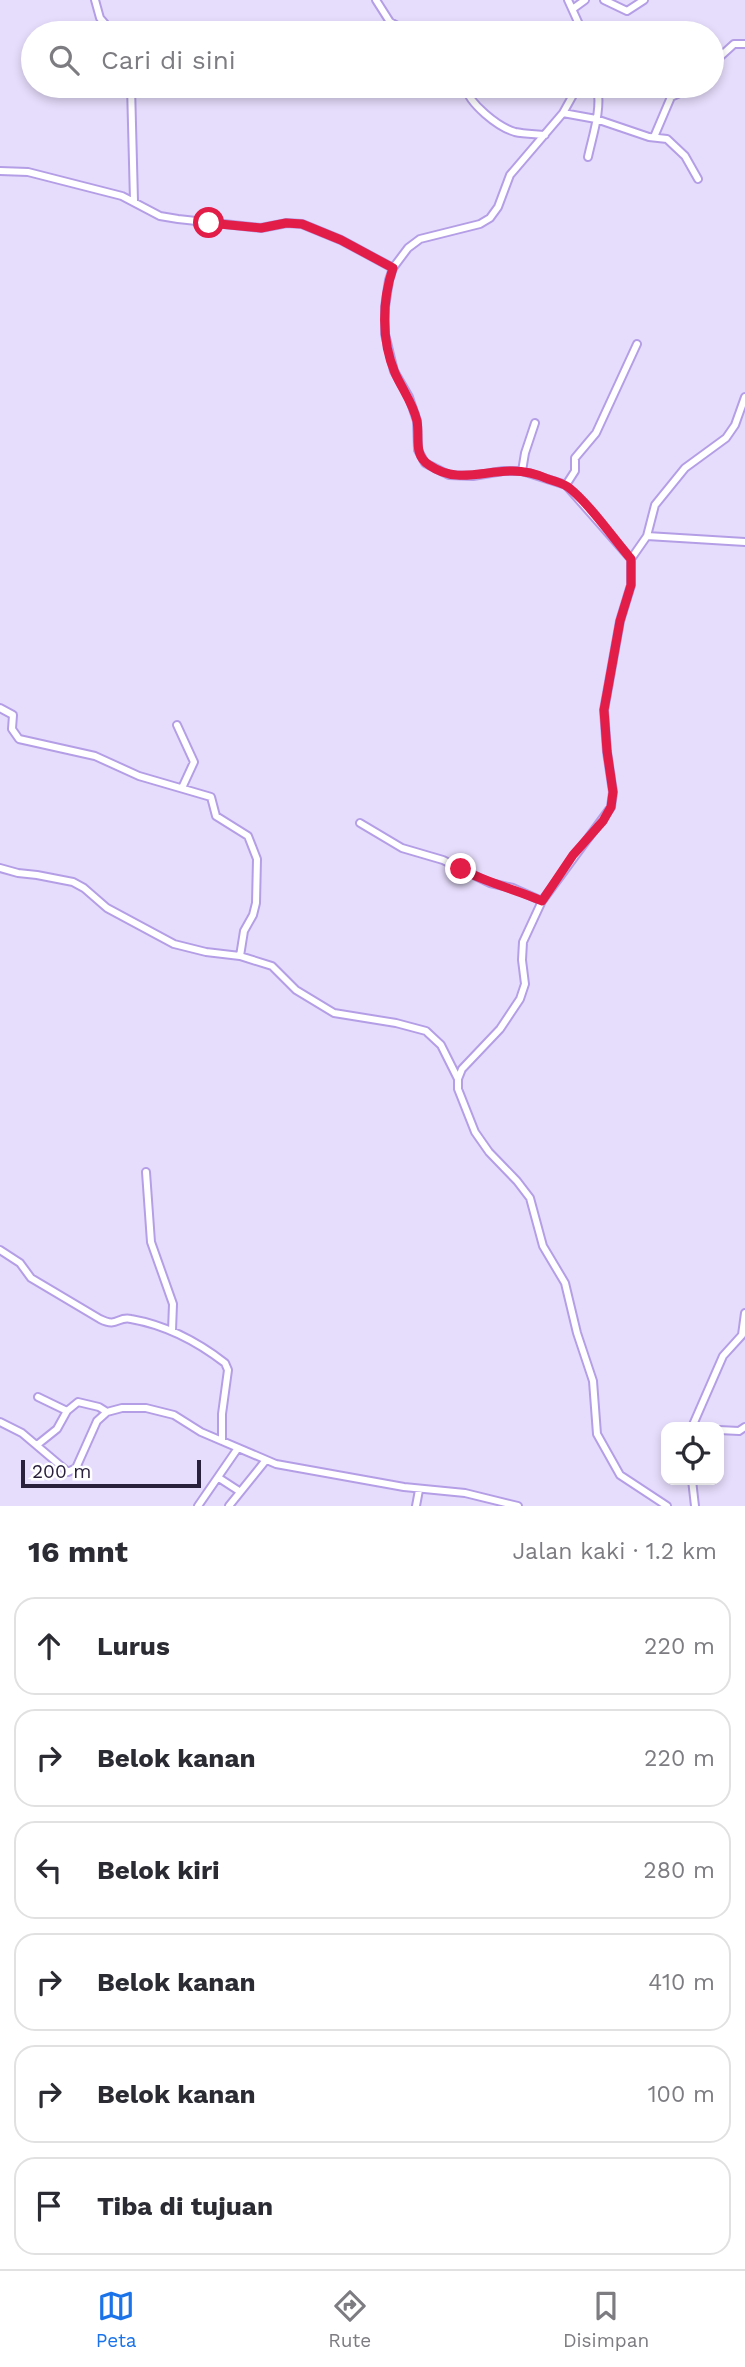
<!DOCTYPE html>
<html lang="id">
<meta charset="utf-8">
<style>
:root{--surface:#fff;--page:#f7f7f7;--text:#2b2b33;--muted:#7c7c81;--line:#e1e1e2;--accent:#1a73e8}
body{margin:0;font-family:"Work Sans",sans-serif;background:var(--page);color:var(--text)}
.controls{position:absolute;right:21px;bottom:21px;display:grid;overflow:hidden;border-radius:14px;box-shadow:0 4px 10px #0003}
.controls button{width:63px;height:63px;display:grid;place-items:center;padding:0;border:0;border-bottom:2px solid var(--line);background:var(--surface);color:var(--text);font:35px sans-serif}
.scale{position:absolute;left:21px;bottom:18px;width:180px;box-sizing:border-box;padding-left:7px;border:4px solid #29203c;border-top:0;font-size:19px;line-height:24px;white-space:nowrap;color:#29203c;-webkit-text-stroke:5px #fff;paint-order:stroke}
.stop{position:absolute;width:21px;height:21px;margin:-16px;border:5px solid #e11d48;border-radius:50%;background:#fff}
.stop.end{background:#e11d48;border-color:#fff;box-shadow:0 2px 7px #0008}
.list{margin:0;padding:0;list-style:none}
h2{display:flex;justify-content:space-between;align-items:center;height:91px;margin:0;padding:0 28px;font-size:30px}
h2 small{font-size:23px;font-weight:400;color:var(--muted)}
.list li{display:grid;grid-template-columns:46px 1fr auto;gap:21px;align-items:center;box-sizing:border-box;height:98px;margin:0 14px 14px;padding:0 14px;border:2px solid var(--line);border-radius:21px}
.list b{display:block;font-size:26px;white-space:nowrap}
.list em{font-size:23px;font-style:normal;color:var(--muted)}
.icon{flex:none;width:38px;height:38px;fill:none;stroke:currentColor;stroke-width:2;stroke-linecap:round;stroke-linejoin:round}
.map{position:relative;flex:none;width:745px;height:1506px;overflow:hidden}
.search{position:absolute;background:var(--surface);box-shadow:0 4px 10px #0003;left:21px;right:21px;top:21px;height:77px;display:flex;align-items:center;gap:18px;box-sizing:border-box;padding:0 24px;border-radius:38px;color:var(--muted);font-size:26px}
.sheet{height:763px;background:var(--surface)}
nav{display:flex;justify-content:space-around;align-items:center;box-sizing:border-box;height:98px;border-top:2px solid var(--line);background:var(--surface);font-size:19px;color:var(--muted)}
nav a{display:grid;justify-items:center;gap:4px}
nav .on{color:var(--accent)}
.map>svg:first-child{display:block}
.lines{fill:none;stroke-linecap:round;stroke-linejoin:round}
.street-casing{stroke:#b49ee6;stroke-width:10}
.street{stroke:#fff;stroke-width:6}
.route{stroke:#e11d48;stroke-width:9}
</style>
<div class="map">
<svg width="745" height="1506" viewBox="0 0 745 1506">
<rect width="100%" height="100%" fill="#e6ddfc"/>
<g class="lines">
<defs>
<path id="street" d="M95 0 100 18 113 33
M376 0 390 22 410 33
M568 0 583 33
M604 0 627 11 644 0
M574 8 585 0
M712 64 734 44H745
M119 86 130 88
M131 86 134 201
M465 86C469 104 498 127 515 132 524 134 535 134 545 135
M578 86 563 113 510 175 498 207 490 218 480 224 420 239 408 248 393 268 389 280 385 307V334L394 371 409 397 417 421 418 450 425 463 449 475 473 476 503 471H522L566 485 631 559V585L620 621 604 710 607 752 613 792 611 807 542 901 523 942 522 960 525 984 520 999 500 1029 462 1069 458 1079V1089L475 1132 489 1152 517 1181 530 1198 543 1246 565 1283 577 1333 593 1381 597 1434 620 1475 667 1506
M563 113 596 119 649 137 667 139 685 156 698 179
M654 137 671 97 695 86
M588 157C593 134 602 109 597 86
M0 171 28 172 122 196 160 216 178 219 261 228 287 223 302 224 341 240 393 268
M522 471 525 453 535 423
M566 485 575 471V458L596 433 637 344
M647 536 745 542
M631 559 647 536 655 505 685 468 726 438 735 425 745 397
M0 708 13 715 12 729 19 739 95 756 139 776 211 797 216 816 248 836 257 859 256 903 253 915 244 931 240 956
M177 725 194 762 182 788
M360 823 402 848 443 860 490 883 513 888 542 901
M0 868 18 873 37 875 73 882 84 888 107 908 174 944 206 952 240 956 272 966 296 990 334 1013 396 1023 426 1031 441 1045 458 1079
M146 1172 151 1242 173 1304 172 1331
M0 1250 20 1263 31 1278 100 1319C118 1328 117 1316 131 1319 165 1325 198 1342 225 1363L228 1370 222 1414V1441
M38 1397 67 1411 78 1402 99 1407 107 1412
M0 1422 22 1433 68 1472 76 1468 97 1421 107 1412 122 1408H146L174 1415 201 1432 276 1464 404 1487 465 1493 518 1506
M692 1427 723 1356 742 1335 745 1313
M719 1430 739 1431 745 1427
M37 1445 57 1429 67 1411
M219 1478 239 1491
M692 1480 695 1506
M198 1506 238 1448
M229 1506 266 1460
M416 1506 419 1490"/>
</defs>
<use href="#street" class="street-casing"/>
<use href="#street" class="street"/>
</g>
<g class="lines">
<path class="route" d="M209 223 261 228 286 223 302 224 341 240 393 268C382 301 381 340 395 373 402 389 413 403 417 421 420 437 413 455 429 465 456 484 482 471 512 471 524 471 537 474 548 479 555 481 562 483 568 487 588 502 614 539 631 559V585L620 621 604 710 607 751 613 792 611 807 603 821 573 855 542 901C515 889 487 883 461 869"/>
</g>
</svg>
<div class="controls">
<button><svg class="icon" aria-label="locate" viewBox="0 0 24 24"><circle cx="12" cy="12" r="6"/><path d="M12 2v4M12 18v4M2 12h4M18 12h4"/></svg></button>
</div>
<div class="scale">200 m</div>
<div class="stop" style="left:209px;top:223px"></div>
<div class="stop end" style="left:461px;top:869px"></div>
<div class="search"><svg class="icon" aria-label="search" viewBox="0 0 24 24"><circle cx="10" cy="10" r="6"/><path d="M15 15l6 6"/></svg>Cari di sini</div>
</div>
<section class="sheet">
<h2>16 mnt<small>Jalan kaki · 1.2 km</small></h2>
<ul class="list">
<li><svg class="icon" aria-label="ahead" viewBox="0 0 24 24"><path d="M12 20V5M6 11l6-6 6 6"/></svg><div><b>Lurus</b></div><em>220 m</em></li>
<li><svg class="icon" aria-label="right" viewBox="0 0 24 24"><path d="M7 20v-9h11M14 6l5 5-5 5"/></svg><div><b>Belok kanan</b></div><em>220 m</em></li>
<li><svg class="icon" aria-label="left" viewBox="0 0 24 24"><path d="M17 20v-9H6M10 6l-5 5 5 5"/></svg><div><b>Belok kiri</b></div><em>280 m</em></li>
<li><svg class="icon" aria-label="right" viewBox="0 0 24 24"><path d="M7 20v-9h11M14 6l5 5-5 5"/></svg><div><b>Belok kanan</b></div><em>410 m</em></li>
<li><svg class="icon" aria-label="right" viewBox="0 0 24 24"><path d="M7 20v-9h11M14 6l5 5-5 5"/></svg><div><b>Belok kanan</b></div><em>100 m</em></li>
<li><svg class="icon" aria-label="arrive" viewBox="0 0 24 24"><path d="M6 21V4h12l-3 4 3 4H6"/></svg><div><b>Tiba di tujuan</b></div></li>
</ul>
</section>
<nav>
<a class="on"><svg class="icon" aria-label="map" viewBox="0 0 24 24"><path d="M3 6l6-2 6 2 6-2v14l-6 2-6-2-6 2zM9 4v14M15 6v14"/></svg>Peta</a>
<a><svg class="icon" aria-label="directions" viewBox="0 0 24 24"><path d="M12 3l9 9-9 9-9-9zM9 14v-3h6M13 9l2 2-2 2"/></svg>Rute</a>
<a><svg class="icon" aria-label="saved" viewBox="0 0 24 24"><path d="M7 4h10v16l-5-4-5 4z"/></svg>Disimpan</a>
</nav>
